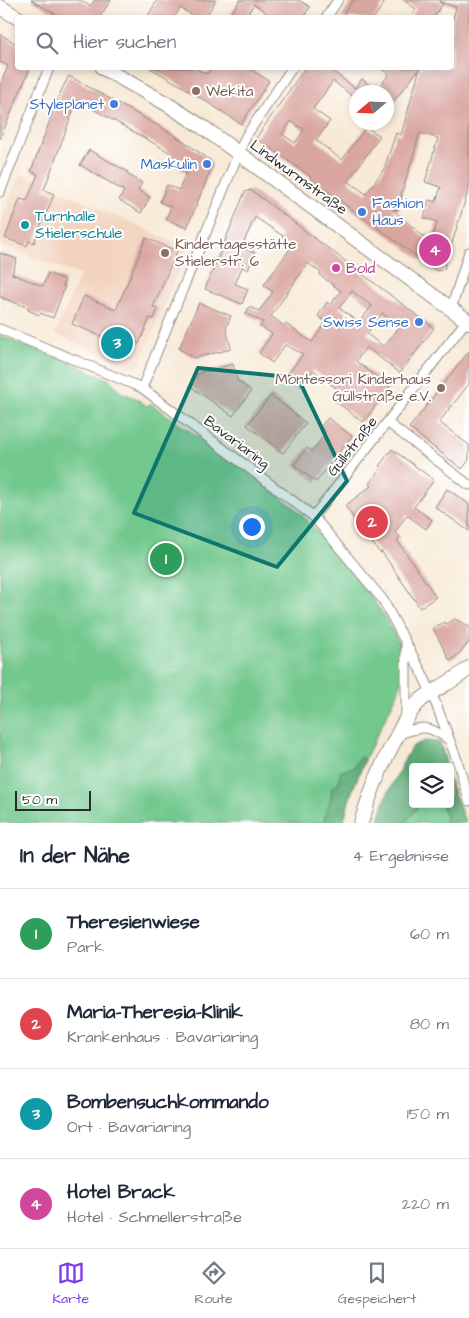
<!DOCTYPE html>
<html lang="de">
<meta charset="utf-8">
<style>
:root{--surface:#fff;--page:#f6f6f7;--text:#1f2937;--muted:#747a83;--line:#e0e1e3;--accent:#7c3aed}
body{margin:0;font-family:"Architects Daughter",sans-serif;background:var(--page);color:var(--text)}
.controls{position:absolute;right:15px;bottom:15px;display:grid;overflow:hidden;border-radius:5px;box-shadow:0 2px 8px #0003}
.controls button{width:45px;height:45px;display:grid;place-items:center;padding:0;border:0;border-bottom:1px solid var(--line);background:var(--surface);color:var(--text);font:25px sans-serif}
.compass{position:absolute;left:349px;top:85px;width:45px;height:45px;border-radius:50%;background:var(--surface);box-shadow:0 2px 8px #0003;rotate:251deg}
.scale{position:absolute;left:15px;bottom:12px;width:76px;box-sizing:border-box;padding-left:5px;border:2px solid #2b2b2b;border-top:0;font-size:14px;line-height:18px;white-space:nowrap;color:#2b2b2b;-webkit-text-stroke:4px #fff;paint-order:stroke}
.you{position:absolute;left:251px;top:526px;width:18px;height:18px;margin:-12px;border:4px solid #fff;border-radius:50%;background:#1a73e8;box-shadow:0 0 0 8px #1a73e833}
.badge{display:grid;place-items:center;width:32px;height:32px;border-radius:50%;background:var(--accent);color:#fff;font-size:16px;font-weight:700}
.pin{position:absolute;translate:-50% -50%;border:2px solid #fff;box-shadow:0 1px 5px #0006}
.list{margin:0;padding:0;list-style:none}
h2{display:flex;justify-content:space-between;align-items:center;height:65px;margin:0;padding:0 20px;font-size:21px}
h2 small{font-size:16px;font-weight:400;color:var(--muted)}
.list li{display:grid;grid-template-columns:32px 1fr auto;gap:15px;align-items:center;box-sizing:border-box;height:90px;padding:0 20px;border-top:1px solid var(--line)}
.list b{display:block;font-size:19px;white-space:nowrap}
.list p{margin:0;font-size:16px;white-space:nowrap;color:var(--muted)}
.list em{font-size:16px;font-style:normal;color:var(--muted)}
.icon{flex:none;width:28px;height:28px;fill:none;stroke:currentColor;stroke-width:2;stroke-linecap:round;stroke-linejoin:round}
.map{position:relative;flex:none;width:469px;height:823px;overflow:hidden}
.search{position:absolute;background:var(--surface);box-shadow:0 2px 8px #0003;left:15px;right:15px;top:15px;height:55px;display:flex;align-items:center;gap:12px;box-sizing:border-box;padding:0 18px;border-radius:5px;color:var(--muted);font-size:19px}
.sheet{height:425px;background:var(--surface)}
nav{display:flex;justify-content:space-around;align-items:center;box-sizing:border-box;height:70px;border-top:1px solid var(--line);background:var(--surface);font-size:14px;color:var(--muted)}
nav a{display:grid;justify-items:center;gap:2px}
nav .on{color:var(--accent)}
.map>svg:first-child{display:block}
.built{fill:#f3d4bf}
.green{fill:#72c88d;stroke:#4e7a5c}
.forest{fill:#5dac78;stroke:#446c52}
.building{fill:#d9a6a0;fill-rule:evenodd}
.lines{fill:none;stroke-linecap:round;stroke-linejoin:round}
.minor-casing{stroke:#918a80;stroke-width:11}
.secondary-casing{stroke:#918a80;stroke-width:16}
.minor{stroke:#fff;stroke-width:9}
.secondary{stroke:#fff;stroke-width:14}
.marked{fill:#0f766e;fill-opacity:0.2;stroke:#0f766e;stroke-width:4;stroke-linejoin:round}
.education-dot{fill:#8d6e63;stroke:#fff;stroke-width:2}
.shop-dot{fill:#3f7fe0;stroke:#fff;stroke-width:2}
.culture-dot{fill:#0f9aa8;stroke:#fff;stroke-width:2}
.hotel-dot{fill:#d1479c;stroke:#fff;stroke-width:2}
.labels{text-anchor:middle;stroke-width:4;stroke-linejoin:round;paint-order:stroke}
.education-label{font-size:15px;fill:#785e54;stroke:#fff;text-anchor:start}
.shop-label{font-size:15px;fill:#366cbe;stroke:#fff;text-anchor:end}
.street-label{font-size:15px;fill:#2b2b2b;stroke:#fff}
.culture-label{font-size:15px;fill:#0d838f;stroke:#fff;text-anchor:start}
.hotel-label{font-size:15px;fill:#b23c85;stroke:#fff;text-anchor:start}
</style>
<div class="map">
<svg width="469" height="823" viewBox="0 0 469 823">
<rect width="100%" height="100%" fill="#fff"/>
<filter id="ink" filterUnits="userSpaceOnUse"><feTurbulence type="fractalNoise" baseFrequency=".02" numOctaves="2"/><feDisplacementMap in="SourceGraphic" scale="10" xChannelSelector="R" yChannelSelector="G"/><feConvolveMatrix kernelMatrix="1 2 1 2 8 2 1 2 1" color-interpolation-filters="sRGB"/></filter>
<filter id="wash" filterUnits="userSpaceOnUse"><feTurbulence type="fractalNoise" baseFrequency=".0096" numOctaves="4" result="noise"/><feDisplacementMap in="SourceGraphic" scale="20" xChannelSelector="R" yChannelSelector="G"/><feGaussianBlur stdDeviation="1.12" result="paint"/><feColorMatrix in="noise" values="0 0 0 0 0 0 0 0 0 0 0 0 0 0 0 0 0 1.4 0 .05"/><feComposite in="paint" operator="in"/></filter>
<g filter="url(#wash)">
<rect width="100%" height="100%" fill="#f7e9d5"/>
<path class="built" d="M20 173 188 248 138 369 55 334 80 275 0 245V225Z"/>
<path class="green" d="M0 336 74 364 110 380 118 388 120 392 136 398 147 406 150 403 256 478 295 508 310 523 373 599 388 622 399 644 403 673 398 693 367 755 351 794 343 823H0Z
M425 741 440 742 447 767H413V804H450V780L454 794 466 823H378L385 799 407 755 413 746Z"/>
<path class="forest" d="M425 741 440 742 447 767H413V804H417V808L405 823H378L385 799 407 755 413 746Z
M359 757 365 759 351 794 343 823H323C326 811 332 799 332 787L338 784 341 771 354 767Z
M450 780 454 794 466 823H445L446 817 441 804H450Z"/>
<g id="blocks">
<path class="building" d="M31 0H80L90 6 95 0H111L99 18H62Z
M157 0H216L205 18H197L180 8 174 18H147Z
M240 0H299L310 7 303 18H274L254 4 245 18H228Z
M353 0H386L374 18H341Z
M403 0H437L443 4 433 18H410L416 9Z
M440 0H469V188L444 269 437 271 350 208 310 178 311 177 256 138 305 68H328L355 88 362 79 377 91 389 74 380 68H420L386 111V92H356V99L333 81 313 109 330 121 316 140 342 160 366 127 380 136 348 181 366 194 384 169 396 133 401 135 420 68H452V24L456 7 440 2ZM291 121 304 130 295 143 282 134ZM420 133 438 138 425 182 441 187 436 202 429 200 424 218 437 222 431 243 391 208 398 210 402 196H401Z
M0 34 18 45V68H30L0 139V85L8 66 0 62Z
M150 68H195L207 74 212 68H249L269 81 241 124 187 89Z
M69 76 173 134 210 160 212 166 187 228 166 219 171 207 160 202 167 185 179 190 186 173 175 165 179 160 166 150 77 100 44 190 54 194 47 212H46L34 243 29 241 27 246 5 238 20 199 27 201 38 174 31 171 61 91Z
M89 150 128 172 127 174 142 183 138 190 150 197 141 213 119 200 124 191 80 165Z
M251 190 434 328 400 373 366 347 356 361 390 387 363 422 334 400 341 392 313 370 301 386 287 375 303 354 285 345 272 363 259 353 272 334 260 326 263 322 246 314 249 307 259 311 273 292 264 285 290 249 279 241 283 236 255 217 243 244 246 245 245 249 255 253 248 270 242 267 235 284 248 289 242 304 205 289 245 192ZM308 263 321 273 320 275 341 291 330 305 327 302 318 316 326 322 312 342 286 324 284 326 271 316ZM352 291 372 306 359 322 339 308ZM382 313 400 326 384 347 367 334Z
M146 238 177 251 153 307 158 309 154 319 150 318 139 344 126 338 123 345 72 324 84 296 116 310Z
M0 253 17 259 12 274 43 286 48 273 65 280 62 286H65L53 318 40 313 39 315 28 310 29 308 0 297Z
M199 303 231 316 226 328 231 349 195 358 179 349Z
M469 351V384L439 422 469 445V460L462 469 409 428Z
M233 364 237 380 251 391 233 416 190 386 199 373Z
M271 395 306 423 283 453 247 425Z
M328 418 352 436 316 482 294 465 307 448 312 451 320 441 326 432 320 427Z
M392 449 434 480 414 507 432 520 426 529 407 515 395 532 400 537 397 540 436 597 420 608 382 552 380 553 368 537 365 538 355 524 357 523 345 506 371 486 369 484 381 468 379 466Z
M447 489 469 504V531L435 507Z
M455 619 469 626V642L459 654 450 661 433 628 445 622 446 624Z"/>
</g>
</g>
<g filter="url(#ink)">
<use href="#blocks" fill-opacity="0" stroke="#918a80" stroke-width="1"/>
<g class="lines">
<defs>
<path id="minor" d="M326 18 338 0
M0 192 49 68
M451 309 469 252
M0 329 142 388 313 516 383 600 422 673 436 704 457 760 469 801
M142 388 239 152 246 136 292 68
M388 423 469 485
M313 516 321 507 467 320
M406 717V645
M397 735C421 726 428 724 449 740"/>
<path id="secondary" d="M0 7 18 18
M103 68 167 104 204 128 469 322
M361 823C370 793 381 765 396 738 403 724 410 710 421 700 436 688 455 681 469 668"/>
</defs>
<use href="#minor" class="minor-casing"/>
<use href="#secondary" class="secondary-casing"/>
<use href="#minor" class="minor"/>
<use href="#secondary" class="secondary"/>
</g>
</g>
<path class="marked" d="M198 368 298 378 347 481 277 567 134 513Z"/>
<g class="education-dot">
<circle cx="196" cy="91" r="5"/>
<circle cx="165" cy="253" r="5"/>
<circle cx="441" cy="388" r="5"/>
</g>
<g class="shop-dot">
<circle cx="114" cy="104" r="5"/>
<circle cx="207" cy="164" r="5"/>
<circle cx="362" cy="212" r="5"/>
<circle cx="419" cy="322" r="5"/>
</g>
<circle class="culture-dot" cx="25" cy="225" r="5"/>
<circle class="hotel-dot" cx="336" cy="268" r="5"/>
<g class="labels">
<g class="education-label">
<text x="206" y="96">Wekita</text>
<text x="175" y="249">Kindertagesstätte<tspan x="175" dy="17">Stielerstr. 6</tspan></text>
<text x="431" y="384" text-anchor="end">Montessori Kinderhaus<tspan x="431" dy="17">Güllstraße e.V.</tspan></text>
</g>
<g class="shop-label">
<text x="104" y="109">Styleplanet</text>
<text x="197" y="169">Maskulin</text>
<text x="372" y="208" text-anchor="start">Fashion<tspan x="372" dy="17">Haus</tspan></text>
<text x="409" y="327">Swiss Sense</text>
</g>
<g class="street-label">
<text transform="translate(299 177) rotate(36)" y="5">Lindwurmstraße</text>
<text transform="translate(237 442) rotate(37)" y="5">Bavariaring</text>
<text transform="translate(352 446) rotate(-52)" y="5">Güllstraße</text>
</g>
<g class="culture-label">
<text x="35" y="221">Turnhalle<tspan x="35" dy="17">Stielerschule</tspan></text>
</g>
<g class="hotel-label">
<text x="346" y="273">Bold</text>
</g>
</g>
</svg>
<div class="controls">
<button><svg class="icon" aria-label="layers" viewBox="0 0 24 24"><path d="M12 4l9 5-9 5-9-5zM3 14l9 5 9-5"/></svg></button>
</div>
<svg class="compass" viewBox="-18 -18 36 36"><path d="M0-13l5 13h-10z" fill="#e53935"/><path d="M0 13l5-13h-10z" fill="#747a83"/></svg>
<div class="scale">50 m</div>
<div class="you"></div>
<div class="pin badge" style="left:166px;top:559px;background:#2e9e5b">1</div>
<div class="pin badge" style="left:372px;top:522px;background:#e0444e">2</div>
<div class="pin badge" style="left:117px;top:343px;background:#0f9aa8">3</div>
<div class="pin badge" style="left:435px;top:250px;background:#d1479c">4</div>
<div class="search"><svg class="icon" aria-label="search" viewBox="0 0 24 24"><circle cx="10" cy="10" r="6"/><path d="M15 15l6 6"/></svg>Hier suchen</div>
</div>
<section class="sheet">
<h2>In der Nähe<small>4 Ergebnisse</small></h2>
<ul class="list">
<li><span class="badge" style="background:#2e9e5b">1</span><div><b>Theresienwiese</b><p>Park</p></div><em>60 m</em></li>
<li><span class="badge" style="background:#e0444e">2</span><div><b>Maria-Theresia-Klinik</b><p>Krankenhaus · Bavariaring</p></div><em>80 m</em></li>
<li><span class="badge" style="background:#0f9aa8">3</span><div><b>Bombensuchkommando</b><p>Ort · Bavariaring</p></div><em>150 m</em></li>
<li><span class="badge" style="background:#d1479c">4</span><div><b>Hotel Brack</b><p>Hotel · Schmellerstraße</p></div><em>220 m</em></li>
</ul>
</section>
<nav>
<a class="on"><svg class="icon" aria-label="map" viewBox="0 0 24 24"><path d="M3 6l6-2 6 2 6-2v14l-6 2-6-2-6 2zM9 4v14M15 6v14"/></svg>Karte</a>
<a><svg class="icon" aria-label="directions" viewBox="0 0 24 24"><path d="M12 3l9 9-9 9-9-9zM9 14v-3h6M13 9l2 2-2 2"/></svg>Route</a>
<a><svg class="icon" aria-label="saved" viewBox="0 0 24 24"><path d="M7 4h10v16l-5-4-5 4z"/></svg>Gespeichert</a>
</nav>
